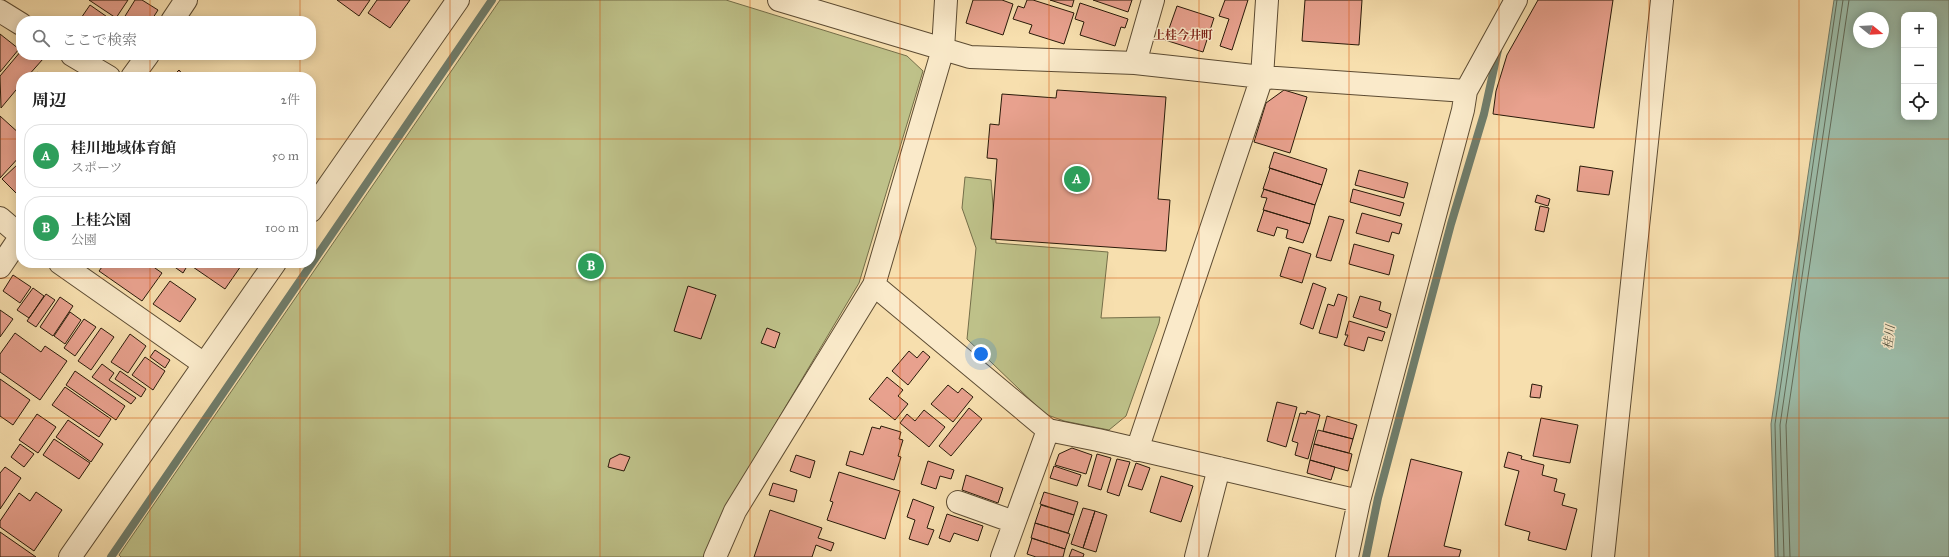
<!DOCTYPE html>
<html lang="ja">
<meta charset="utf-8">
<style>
:root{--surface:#fff;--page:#f2f2f2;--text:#222;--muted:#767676;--line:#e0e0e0;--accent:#ea580c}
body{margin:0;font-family:"IM FELL Great Primer","Noto Serif JP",serif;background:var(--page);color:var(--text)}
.controls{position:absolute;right:12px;top:12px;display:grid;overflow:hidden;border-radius:8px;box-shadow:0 2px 10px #0003}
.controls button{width:36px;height:36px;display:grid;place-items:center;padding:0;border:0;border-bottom:1px solid var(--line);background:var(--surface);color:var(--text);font:20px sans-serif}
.compass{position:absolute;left:1853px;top:12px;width:36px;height:36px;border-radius:50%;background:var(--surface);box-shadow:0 2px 10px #0003;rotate:108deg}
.you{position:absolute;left:981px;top:354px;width:14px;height:14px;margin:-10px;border:3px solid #fff;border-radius:50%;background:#1a73e8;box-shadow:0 0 0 6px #1a73e833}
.badge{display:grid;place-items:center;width:26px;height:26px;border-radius:50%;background:var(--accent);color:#fff;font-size:13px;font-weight:700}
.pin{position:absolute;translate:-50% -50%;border:2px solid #fff;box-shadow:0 1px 4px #0006}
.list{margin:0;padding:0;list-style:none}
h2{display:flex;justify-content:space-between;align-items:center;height:52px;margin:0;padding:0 16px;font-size:17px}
h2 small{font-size:13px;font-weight:400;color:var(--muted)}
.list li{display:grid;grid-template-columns:26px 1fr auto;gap:12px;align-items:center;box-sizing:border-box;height:64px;margin:0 8px 8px;padding:0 8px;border:1px solid var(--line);border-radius:16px}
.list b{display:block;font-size:15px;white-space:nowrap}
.list p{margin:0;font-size:13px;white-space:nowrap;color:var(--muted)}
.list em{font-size:13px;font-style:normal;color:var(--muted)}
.icon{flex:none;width:22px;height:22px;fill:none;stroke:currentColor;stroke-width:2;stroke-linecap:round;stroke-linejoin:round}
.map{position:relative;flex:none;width:1949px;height:557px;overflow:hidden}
.search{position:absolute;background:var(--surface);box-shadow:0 2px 10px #0003;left:16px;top:16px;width:300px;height:44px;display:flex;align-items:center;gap:10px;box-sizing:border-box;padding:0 14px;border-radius:16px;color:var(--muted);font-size:15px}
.panel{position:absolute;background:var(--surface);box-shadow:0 2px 10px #0003;left:16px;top:72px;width:300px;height:196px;border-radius:16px}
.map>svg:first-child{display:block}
.green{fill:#bec189;stroke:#746e49}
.water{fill:#9dbdaa;stroke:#6f7c6a;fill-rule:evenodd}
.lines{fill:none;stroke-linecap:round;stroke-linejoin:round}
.shore{stroke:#636c5a;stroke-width:1}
.stream{stroke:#6f7c6a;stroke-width:8}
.building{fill:#e8a18e;stroke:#291a09}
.minor-casing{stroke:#5c4b32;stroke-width:24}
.tertiary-casing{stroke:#5c4b32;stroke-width:24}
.minor{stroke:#faeaca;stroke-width:22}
.tertiary{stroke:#faeaca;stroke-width:22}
.grid{fill:none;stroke:#d5530c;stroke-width:1;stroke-opacity:0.55}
.labels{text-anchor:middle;stroke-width:3;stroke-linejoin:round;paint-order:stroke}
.neighbourhood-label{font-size:12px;font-weight:bold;fill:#7a1f14;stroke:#faeaca}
.water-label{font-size:12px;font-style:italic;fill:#525341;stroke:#faeaca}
</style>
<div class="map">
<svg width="1949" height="557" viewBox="0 0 1949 557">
<rect width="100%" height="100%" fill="#f7dfae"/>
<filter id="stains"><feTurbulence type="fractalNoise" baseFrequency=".005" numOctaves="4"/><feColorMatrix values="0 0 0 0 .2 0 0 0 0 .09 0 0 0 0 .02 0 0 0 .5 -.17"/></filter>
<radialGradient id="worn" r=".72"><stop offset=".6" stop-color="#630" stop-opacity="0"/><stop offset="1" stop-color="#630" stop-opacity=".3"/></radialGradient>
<path class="green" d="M500 0H726L907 56 923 71 859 283 723 512 706 557H121L119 555Z
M965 177 991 180 996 243 1108 252 1101 318 1160 317 1159 323 1126 416 1109 430 1064 421 1045 414 967 339 976 248 962 208Z"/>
<path class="water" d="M1834 0H1949V557H1775L1771 424ZM1904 15H1934V117H1904ZM1859 18H1883V42H1859Z"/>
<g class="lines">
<path class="shore" d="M1778 557 1775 424 1837 0
M1784 557 1780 425 1843 0
M1790 557 1786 425 1849 0"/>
<path class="stream" d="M111 557 492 0
M1366 557 1378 498 1451 224 1484 114 1498 50"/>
</g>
<path class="building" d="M89 0H128L116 18Z
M135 0H142L158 10 151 21H122Z
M337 0H370L359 16Z
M377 0H410L390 28 368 13Z
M973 0H1002L1013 4 1003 35 966 23Z
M1027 0H1033L1074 13 1064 44 1029 33 1032 25 1013 19 1018 6 1024 8Z
M1050 0H1074L1072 7Z
M1093 0H1132L1128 12Z
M1225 0H1248L1232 50 1220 46 1229 19 1219 16Z
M1305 0H1362L1359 45 1302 41Z
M1538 0H1613L1594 128 1493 114 1496 91 1507 55Z
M1080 3 1128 19 1125 28 1121 27 1115 46 1080 35 1084 22 1075 19Z
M90 5 113 21H79Z
M1177 6 1214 18 1203 52 1165 40Z
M0 34 19 49 0 72Z
M21 51V55H39L43 59 27 77H21V84L1 108 0 76Z
M179 70 185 77H172Z
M37 72 43 77H32Z
M1057 90 1166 97 1158 199 1170 200 1166 251 991 239 997 159 987 158 990 124 999 125 1002 94 1056 98Z
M1284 90 1307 97 1290 153 1254 142 1266 103Z
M0 116 21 135V155L0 178Z
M1274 152 1327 169 1322 185 1269 168Z
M18 164 21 167V198L2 179Z
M1580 166 1613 171 1609 195 1577 191Z
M1270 168 1322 185 1315 205 1263 189Z
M1359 170 1408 183 1404 198 1355 185Z
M1264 189 1315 205 1310 224 1263 210 1267 198 1261 197Z
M1353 189 1404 203 1400 216 1350 202Z
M1537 195 1550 199 1548 206 1535 202Z
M1540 206 1549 208 1544 232 1535 230Z
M1264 210 1310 224 1303 243 1286 238 1288 230 1277 227 1274 236 1257 231Z
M1362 213 1402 224 1399 234 1392 232 1389 242 1356 233Z
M1329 216 1344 220 1331 261 1316 257Z
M1354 244 1394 255 1389 275 1349 264Z
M1289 247 1311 254 1302 283 1280 276Z
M105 263H148L162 273 142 301 99 271Z
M169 263H189L183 273Z
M196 263H243L225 289 193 267Z
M13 275 31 287 20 303 3 291Z
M170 281 196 299 180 322 153 304Z
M1313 283 1326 288 1313 329 1300 324Z
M688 286 716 295 701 339 674 331Z
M33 288 44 296 29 318 17 310Z
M46 294 55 300 36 327 27 321Z
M1338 294 1347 297 1337 338 1319 333 1328 304 1334 306Z
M1360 296 1381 302 1379 310 1391 314 1387 328 1353 317Z
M60 297 73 306 53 336 40 327Z
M0 310 13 319 0 337Z
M70 312 81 320 65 344 54 336Z
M84 319 96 327 75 356 64 348Z
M1349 321 1385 332 1382 341 1368 337 1364 351 1344 345 1348 335H1345Z
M101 328 114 337 91 370 78 361Z
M767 328 780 333 775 348 761 343Z
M15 333 41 352 45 346 67 361 40 400 0 372V354Z
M130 334 146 346 128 373 111 362Z
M155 350 170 360 165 368 150 357Z
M909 351 917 358 923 351 930 357 908 385 892 371Z
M145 357 165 371 153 390 132 375Z
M102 364 114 373 109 380 136 398 131 404 92 377Z
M75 371 125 406 116 420 66 385Z
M120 371 146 389 141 397 115 379Z
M887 377 903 390 898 396 908 404 895 420 869 399Z
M0 379 30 400 13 425 0 416Z
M1532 384 1542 386 1540 398 1530 397Z
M948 385 958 393 962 388 973 397 953 422 931 404Z
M65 387 111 419 99 437 52 405Z
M1277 402 1297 407 1286 447 1267 441Z
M969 408 982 419 951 456 939 446Z
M924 410 945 427 929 447 900 423 907 414 915 421Z
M1307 411 1320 415 1308 459 1295 455 1298 443 1292 441 1300 413 1306 414Z
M37 414 56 427 38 453 19 440Z
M1327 416 1357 425 1353 439 1323 431Z
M1541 418 1578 425 1570 463 1533 456Z
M68 420 103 444 91 462 56 437Z
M881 426 901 432 899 439 903 440 898 456 901 457 894 480 846 465 850 451 863 455 872 427 880 429Z
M1318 430 1353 439 1349 453 1314 444Z
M54 439 90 463 79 479 43 455Z
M20 444 34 454 24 467 11 457Z
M1314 444 1352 454 1348 471 1310 460Z
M1072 448 1092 455 1086 474 1055 465 1059 454Z
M1508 452 1522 456 1521 459 1544 465 1542 475 1557 479 1554 491 1565 494 1562 505 1577 509 1566 550 1528 540 1530 532 1505 525 1519 471 1504 467Z
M620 454 630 457 624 471 608 467 610 459Z
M1097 454 1111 458 1101 490 1088 486Z
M796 455 815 461 810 478 790 471Z
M1117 459 1130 462 1119 496 1107 492Z
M1411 459 1462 472 1444 546 1461 550 1459 557H1388Z
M1310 460 1335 467 1331 480 1307 473Z
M928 461 954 470 951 479 940 476 936 489 921 484Z
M1136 463 1150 468 1142 490 1128 486Z
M1054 466 1081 475 1077 486 1050 478Z
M5 467 21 478 0 509V473Z
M839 472 900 491 885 539 827 520 833 502 830 501Z
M966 475 1003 488 998 503 962 490Z
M1161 476 1193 486 1181 522 1150 512Z
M773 483 797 490 794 502 769 495Z
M36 492 62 510 34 551 0 527V521L19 493 30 501Z
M1044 492 1078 502 1074 515 1040 504Z
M913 499 934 507 927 528 934 530 928 545 909 539 915 520 907 517Z
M1041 505 1074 515 1068 533 1035 523Z
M1083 508 1095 511 1083 548 1071 544Z
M770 510 822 528 818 538 834 543 831 551 816 545 812 557H754Z
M1095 511 1107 515 1096 552 1083 548Z
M947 514 983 526 978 541 954 533 950 542 939 538Z
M1035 523 1070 534 1065 549 1031 538Z
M0 532 36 557H0Z
M1032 538 1065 549 1063 557H1036L1027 554Z
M1072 549 1084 554 1083 557H1069Z"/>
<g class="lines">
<defs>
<path id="minor" d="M779 0 970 57 1135 63 1262 77 1466 91
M0 11 21 24
M172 21 186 0
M72 55 109 77
M1135 63 1153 0
M132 77 148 55
M0 218 21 236
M60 263 204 364
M0 267 21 236
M874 285 1048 430 1098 440 1359 501
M1137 450 1262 77 1267 0
M958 502 1014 522
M715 557 735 511 874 285 943 49 946 0
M1002 557 1048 430
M1196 557 1219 468
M1347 557 1359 501 1463 110 1466 91 1516 0
M1603 557 1662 0"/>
<path id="tertiary" d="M311 211 458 0
M70 557 275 263"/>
</defs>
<use href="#minor" class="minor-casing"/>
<use href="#tertiary" class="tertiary-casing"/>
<use href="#minor" class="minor"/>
<use href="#tertiary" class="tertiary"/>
</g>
<path class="grid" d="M150 0V21M300 0V21M450 0V557M600 0V557M750 0V557M900 0V557M1049 0V557M1199 0V557M1349 0V557M1499 0V557M1649 0V557M1799 0V557M150 55V77M300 55V77M0 139H21M311 139H1949M150 263V557M300 263V557M0 278H1949M0 418H1949"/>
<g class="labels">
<g class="neighbourhood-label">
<text x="1183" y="39">上桂今井町</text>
</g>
<g class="water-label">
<text transform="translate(1889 337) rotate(-83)" y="4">桂川</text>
</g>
</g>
<rect width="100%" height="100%" filter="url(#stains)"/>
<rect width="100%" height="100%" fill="url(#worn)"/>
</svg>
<div class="controls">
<button>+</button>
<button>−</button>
<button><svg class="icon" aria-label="locate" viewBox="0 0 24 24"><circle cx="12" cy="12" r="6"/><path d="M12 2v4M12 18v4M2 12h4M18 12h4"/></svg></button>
</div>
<svg class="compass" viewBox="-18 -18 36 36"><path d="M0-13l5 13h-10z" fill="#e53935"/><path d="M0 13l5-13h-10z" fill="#767676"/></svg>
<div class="you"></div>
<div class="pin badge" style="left:1077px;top:179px;background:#2e9e5b">A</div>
<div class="pin badge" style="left:591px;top:266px;background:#2e9e5b">B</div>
<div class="search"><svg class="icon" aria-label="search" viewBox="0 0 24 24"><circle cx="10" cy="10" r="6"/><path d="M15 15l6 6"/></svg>ここで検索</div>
<section class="panel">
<h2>周辺<small>2件</small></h2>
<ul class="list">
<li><span class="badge" style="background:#2e9e5b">A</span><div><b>桂川地域体育館</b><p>スポーツ</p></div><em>50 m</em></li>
<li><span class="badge" style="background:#2e9e5b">B</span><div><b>上桂公園</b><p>公園</p></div><em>100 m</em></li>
</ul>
</section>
</div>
